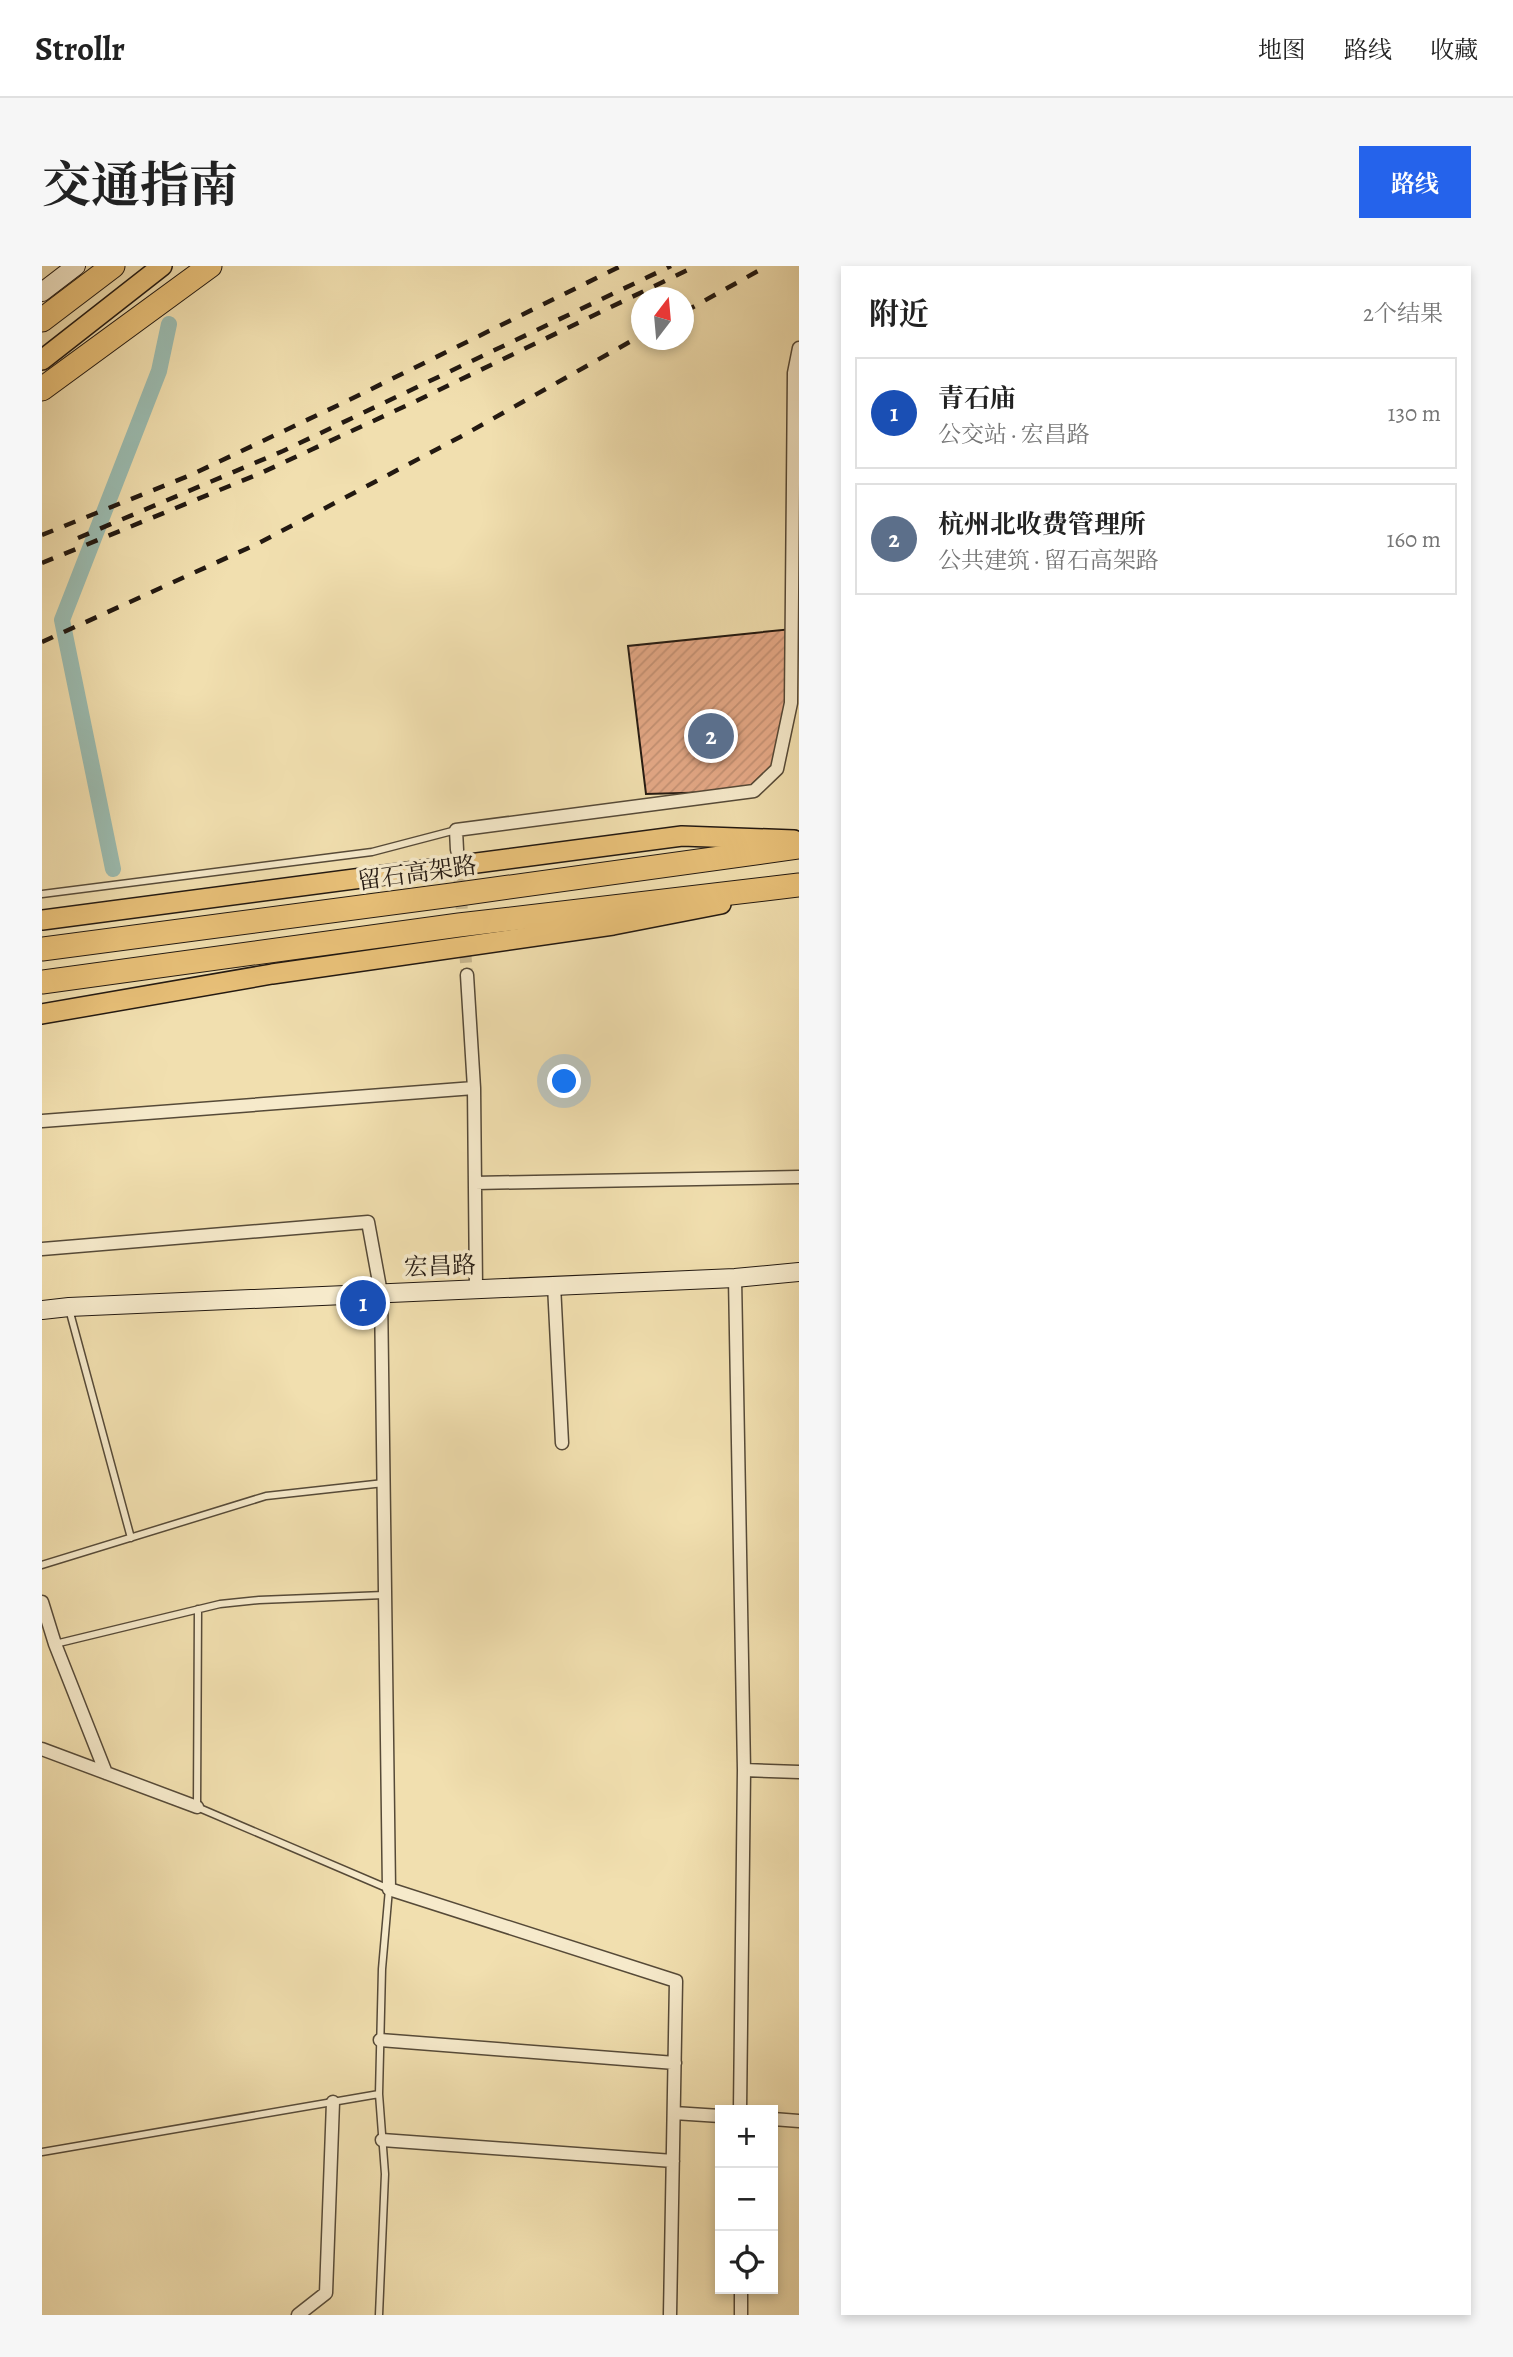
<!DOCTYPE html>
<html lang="zh">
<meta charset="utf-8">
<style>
:root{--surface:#fff;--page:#f6f6f6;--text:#222;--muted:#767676;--line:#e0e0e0;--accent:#2563eb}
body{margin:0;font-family:Alegreya,"Noto Serif SC",serif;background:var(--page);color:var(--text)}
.controls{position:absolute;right:21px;bottom:21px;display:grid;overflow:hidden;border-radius:0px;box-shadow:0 4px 10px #0003}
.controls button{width:63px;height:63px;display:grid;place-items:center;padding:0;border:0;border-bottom:2px solid var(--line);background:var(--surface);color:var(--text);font:35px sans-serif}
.compass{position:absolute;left:589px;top:21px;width:63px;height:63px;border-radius:50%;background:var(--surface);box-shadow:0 4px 10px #0003;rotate:16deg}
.you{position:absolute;left:523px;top:816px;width:24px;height:24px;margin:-18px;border:5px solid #fff;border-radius:50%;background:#1a73e8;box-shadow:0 0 0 10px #1a73e833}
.badge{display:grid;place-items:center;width:46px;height:46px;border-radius:50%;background:var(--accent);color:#fff;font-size:23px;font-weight:700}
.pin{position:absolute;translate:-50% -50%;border:4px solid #fff;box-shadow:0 2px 7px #0006}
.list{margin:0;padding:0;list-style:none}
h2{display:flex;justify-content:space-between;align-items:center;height:91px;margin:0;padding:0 28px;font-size:30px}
h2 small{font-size:23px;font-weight:400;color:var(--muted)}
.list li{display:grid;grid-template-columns:46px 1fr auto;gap:21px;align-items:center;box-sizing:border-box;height:112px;margin:0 14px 14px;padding:0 14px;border:2px solid var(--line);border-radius:0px}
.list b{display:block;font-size:26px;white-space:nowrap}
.list p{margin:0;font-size:23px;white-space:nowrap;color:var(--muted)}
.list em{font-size:23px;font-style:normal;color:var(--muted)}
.icon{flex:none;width:38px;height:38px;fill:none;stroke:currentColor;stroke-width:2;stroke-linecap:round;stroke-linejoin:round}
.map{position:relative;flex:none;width:757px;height:2049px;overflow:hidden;border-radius:0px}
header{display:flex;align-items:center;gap:42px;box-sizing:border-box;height:98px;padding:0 35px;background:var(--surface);border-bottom:2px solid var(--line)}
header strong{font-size:33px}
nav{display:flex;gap:38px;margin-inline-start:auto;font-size:24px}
.intro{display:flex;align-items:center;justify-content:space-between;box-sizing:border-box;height:168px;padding:0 42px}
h1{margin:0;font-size:49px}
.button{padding:18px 32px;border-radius:0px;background:var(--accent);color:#fff;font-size:24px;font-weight:700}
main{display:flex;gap:42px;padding:0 42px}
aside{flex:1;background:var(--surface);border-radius:0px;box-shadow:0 4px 10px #0003}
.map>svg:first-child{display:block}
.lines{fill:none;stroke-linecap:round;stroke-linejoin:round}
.canal{stroke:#9bbcb1;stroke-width:16}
.building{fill:url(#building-hatch);stroke:#231911;stroke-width:2}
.street-tunnel{stroke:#c8b78f;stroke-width:12;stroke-dasharray:12 6;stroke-linecap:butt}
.lane-casing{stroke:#564a38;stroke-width:9}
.street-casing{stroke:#564a38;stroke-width:15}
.secondary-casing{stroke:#231911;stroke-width:20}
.primary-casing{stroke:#231911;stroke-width:22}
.highway-casing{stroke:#231911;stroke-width:25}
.lane{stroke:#f6eacb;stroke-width:6}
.street{stroke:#f6eacb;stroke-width:12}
.secondary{stroke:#f6eacb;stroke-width:18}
.primary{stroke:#e8c078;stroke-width:19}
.highway{stroke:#e8c078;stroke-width:23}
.rail{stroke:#231911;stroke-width:4.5;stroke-dasharray:12 12;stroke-linecap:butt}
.labels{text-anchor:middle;stroke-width:7;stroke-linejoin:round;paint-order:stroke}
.street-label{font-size:24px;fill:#231911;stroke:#f6eacb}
</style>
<header>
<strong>Strollr</strong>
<nav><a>地图</a><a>路线</a><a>收藏</a></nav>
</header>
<div class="intro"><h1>交通指南</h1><a class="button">路线</a></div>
<main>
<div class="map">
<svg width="757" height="2049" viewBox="0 0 757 2049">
<defs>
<pattern id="building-hatch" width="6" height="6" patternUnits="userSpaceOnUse" patternTransform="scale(1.75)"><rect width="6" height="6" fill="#e5a987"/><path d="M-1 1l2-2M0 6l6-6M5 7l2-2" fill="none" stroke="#c49174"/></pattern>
</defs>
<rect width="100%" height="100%" fill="#f1dfaf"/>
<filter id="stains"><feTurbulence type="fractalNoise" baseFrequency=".00286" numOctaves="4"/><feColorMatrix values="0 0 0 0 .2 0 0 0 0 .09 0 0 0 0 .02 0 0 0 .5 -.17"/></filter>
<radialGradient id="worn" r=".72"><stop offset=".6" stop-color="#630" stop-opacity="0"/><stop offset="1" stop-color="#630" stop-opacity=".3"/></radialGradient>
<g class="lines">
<path class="canal" d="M71 603 20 354 117 105 127 58"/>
</g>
<path class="building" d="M750 363 749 437 735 503 712 525 604 528 586 380Z"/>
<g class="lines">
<path class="street-tunnel" d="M416 595 425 709"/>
<defs>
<path id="lane" d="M0 628 330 586 414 564
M27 1043 89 1272
M0 1299 224 1230 342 1217
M156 1343 155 1541 347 1623 340 1703 337 1828 343 1908 337 2049
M13 1378 178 1338 217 1334 342 1329
M0 1886 337 1828"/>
<path id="street" d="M415 584 414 564 712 525 735 503 749 437 752 107 757 82
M425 709 432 822 434 1023
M0 855 432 822
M433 917 757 911
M0 983 326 956 339 1027 347 1623 634 1715 628 2049
M693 1012 702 1504
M512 1019 520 1177
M0 1336 13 1378 64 1507
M0 1483 155 1541
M338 1774 633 1797
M698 1844 702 1504 757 1506
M632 1847 678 1850
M731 1853 757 1855
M340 1874 631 1895
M699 2023V2049
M256 2049 284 2027 291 1836"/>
<path id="secondary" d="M0 26 34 0
M0 1044 27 1041 693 1012 757 1006"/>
<path id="primary" d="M0 94 120 0
M0 654 640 570 752 574
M0 748 230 708 571 659 679 638"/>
<path id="highway" d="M0 54 71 0
M0 123 168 0
M0 683 410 629 757 581
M0 716 417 659 757 619"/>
</defs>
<use href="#lane" class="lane-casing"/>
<use href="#street" class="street-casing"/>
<use href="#secondary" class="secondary-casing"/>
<use href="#primary" class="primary-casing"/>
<use href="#highway" class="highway-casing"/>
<use href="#lane" class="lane"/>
<use href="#street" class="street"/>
<use href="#secondary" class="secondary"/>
<use href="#primary" class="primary"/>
<use href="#highway" class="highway"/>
<path class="rail" d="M642 46 725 0
M0 269 151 208 305 135 579 0
M36 272 241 185 629 0
M0 297 219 207 370 137 654 0
M0 376 215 278 420 170 600 69"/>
</g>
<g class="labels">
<g class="street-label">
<text transform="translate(375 607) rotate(-8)" y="8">留石高架路</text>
<text transform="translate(398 1000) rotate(-2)" y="8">宏昌路</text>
</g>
</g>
<rect width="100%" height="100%" filter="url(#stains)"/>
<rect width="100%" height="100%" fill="url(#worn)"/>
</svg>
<div class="controls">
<button>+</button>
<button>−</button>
<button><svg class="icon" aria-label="locate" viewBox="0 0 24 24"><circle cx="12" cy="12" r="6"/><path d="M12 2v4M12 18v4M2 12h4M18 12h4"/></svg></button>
</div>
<svg class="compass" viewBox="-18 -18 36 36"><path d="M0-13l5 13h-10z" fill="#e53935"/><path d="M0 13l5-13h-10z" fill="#767676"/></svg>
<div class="you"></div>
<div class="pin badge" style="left:321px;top:1037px;background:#1a4fb4">1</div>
<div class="pin badge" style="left:669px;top:470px;background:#5c6f8a">2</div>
</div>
<aside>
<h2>附近<small>2个结果</small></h2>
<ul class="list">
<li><span class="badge" style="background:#1a4fb4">1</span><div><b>青石庙</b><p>公交站 · 宏昌路</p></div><em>130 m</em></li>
<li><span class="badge" style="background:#5c6f8a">2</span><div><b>杭州北收费管理所</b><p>公共建筑 · 留石高架路</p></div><em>160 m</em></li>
</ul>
</aside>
</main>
